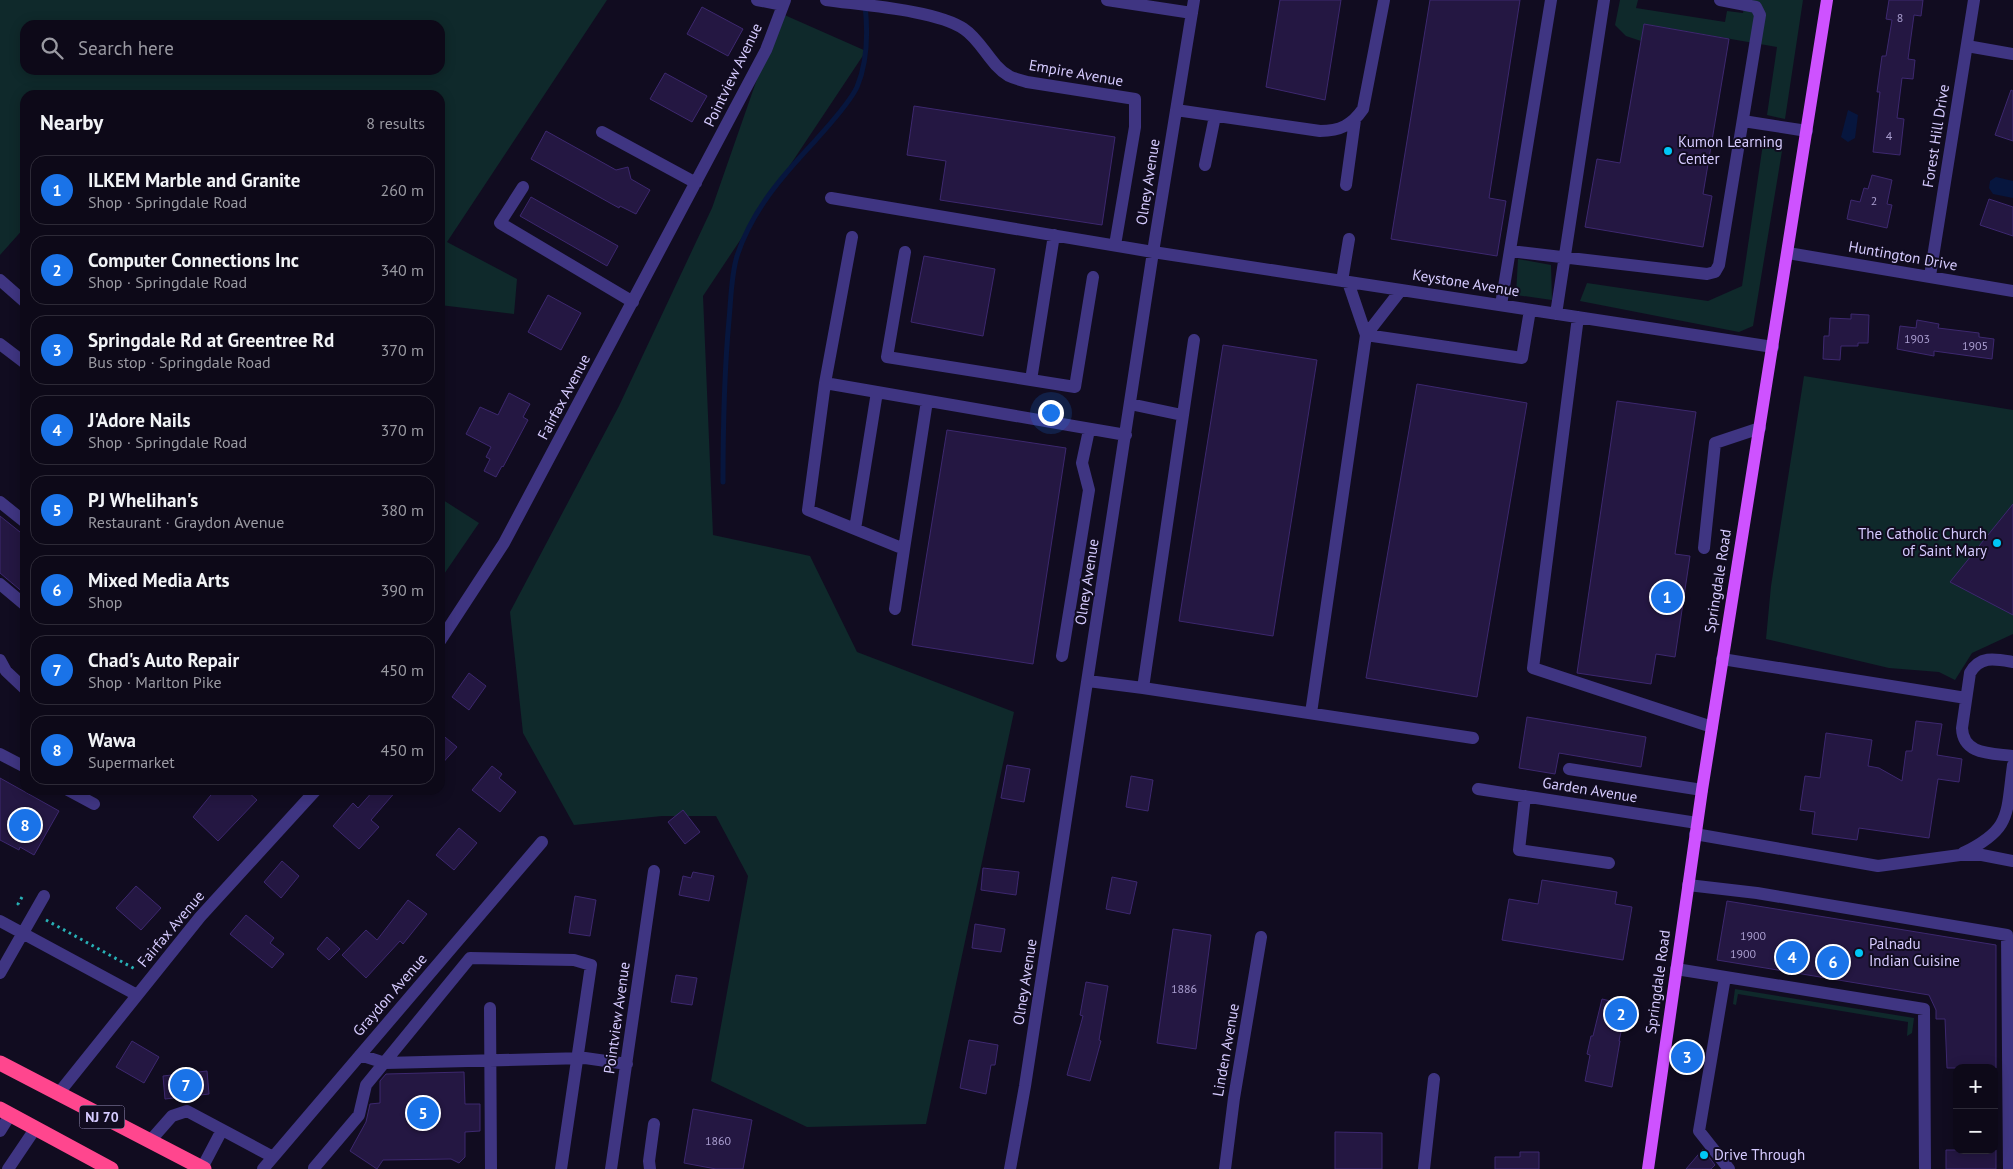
<!DOCTYPE html>
<meta charset="utf-8">
<style>
:root{--surface:#0d0918;--page:#161221;--text:#f1f3f6;--muted:#9a9aa2;--line:#2d2a37;--accent:#1a73e8}
body{margin:0;font-family:"PT Sans",sans-serif;background:var(--page);color:var(--text)}
.controls{position:absolute;right:15px;bottom:15px;display:grid;overflow:hidden;border-radius:10px;box-shadow:0 2px 12px #0003}
.controls button{width:45px;height:45px;display:grid;place-items:center;padding:0;border:0;border-bottom:1px solid var(--line);background:var(--surface);color:var(--text);font:25px sans-serif}
.you{position:absolute;left:1050px;top:412px;width:18px;height:18px;margin:-12px;border:4px solid #fff;border-radius:50%;background:#1a73e8;box-shadow:0 0 0 8px #1a73e833}
.badge{display:grid;place-items:center;width:32px;height:32px;border-radius:50%;background:var(--accent);color:#fff;font-size:16px;font-weight:700}
.pin{position:absolute;translate:-50% -50%;border:2px solid #fff;box-shadow:0 1px 5px #0006}
.list{margin:0;padding:0;list-style:none}
h2{display:flex;justify-content:space-between;align-items:center;height:65px;margin:0;padding:0 20px;font-size:21px}
h2 small{font-size:16px;font-weight:400;color:var(--muted)}
.list li{display:grid;grid-template-columns:32px 1fr auto;gap:15px;align-items:center;box-sizing:border-box;height:70px;margin:0 10px 10px;padding:0 10px;border:1px solid var(--line);border-radius:15px}
.list b{display:block;font-size:19px;white-space:nowrap}
.list p{margin:0;font-size:16px;white-space:nowrap;color:var(--muted)}
.list em{font-size:16px;font-style:normal;color:var(--muted)}
.icon{flex:none;width:28px;height:28px;fill:none;stroke:currentColor;stroke-width:2;stroke-linecap:round;stroke-linejoin:round}
.map{position:relative;flex:none;width:2013px;height:1169px;overflow:hidden}
.search{position:absolute;background:var(--surface);box-shadow:0 2px 12px #0003;left:20px;top:20px;width:425px;height:55px;display:flex;align-items:center;gap:12px;box-sizing:border-box;padding:0 18px;border-radius:15px;color:var(--muted);font-size:19px}
.panel{position:absolute;background:var(--surface);box-shadow:0 2px 12px #0003;left:20px;top:90px;width:425px;height:705px;border-radius:15px}
.map>svg:first-child{display:block}
.green{fill:#0f292b;fill-rule:evenodd}
.water{fill:#07163e}
.lines{fill:none;stroke-linecap:round;stroke-linejoin:round}
.stream{stroke:#07163e;stroke-width:5}
.building{fill:#241742;stroke:#3d286f}
.path{stroke:#28b1b6;stroke-width:3;stroke-dasharray:2.5 4;stroke-linecap:butt}
.minor{stroke:#3f3582;stroke-width:12}
.major{stroke:#ce52ff;stroke-width:12}
.highway{stroke:#ff468e;stroke-width:15}
.poi-dot{fill:#00c7f6;stroke:#110c20;stroke-width:2}
.labels{text-anchor:middle;stroke-width:4;stroke-linejoin:round;paint-order:stroke}
.number-label{font-size:12px;fill:#aa9ed0}
.shield{fill:#110c20;stroke:#9b92bc;stroke-width:1}
.shield-label{font-size:14px;font-weight:bold;fill:#d6cbff}
.street-label{font-size:15px;fill:#d6cbff;stroke:#110c20}
.poi-label{font-size:15px;fill:#d6cbff;stroke:#110c20;text-anchor:start}
</style>
<div class="map">
<svg width="2013" height="1169" viewBox="0 0 2013 1169">
<rect width="100%" height="100%" fill="#110c20"/>
<path class="green" d="M0 0H607L447 242 517 279 514 314 440 305V95H25V227L0 255ZM25 25H440V70H25Z
M1620 0H1638L1636 8 1725 22 1727 11 1743 13 1745 0H1803L1785 119 1767 115 1777 47 1644 24 1641 41 1626 36 1615 25Z
M780 13 866 51 703 296 713 535 810 556 857 652 1014 712 926 1124 807 1127 711 1081 748 876 716 816H662L574 825 523 733 510 612 619 406 712 208Z
M1764 137 1784 139 1753 326 1739 332 1580 301 1587 283 1708 301 1742 286Z
M1518 259 1551 265 1552 300 1516 295Z
M1804 376 2013 410V634L1972 653 1955 680 1939 672 1889 668 1766 639 1771 586Z
M440 498 479 523 440 580Z
M1735 989 1914 1018 1912 1033 1907 1036 1908 1022 1738 994 1736 1005 1733 1004Z"/>
<path class="water" d="M1848 110 1858 115 1855 138 1848 142 1841 137Z
M1996 177 2013 181V198L1993 194 1989 188 1990 181Z"/>
<g class="lines">
<path class="stream" d="M723 482C723 428 724 374 729 320 731 299 731 276 737 256 752 210 783 175 815 141 828 126 849 104 857 87 868 61 868 32 865 5"/>
</g>
<path class="building" d="M1280 0H1341L1325 100 1266 87Z
M1430 0H1520L1489 198 1506 201 1497 256 1391 239Z
M1889 0H1923L1921 16 1914 15 1908 59 1915 60 1913 79 1902 78 1897 118 1904 119 1900 155 1873 152 1880 92H1877L1882 56H1886L1892 20 1886 19Z
M702 7 743 29 728 56 687 34Z
M1644 24 1729 39 1703 194 1712 196 1703 247 1585 227 1597 159 1620 163Z
M665 73 707 96 692 122 650 99Z
M2011 90 2013 91V141L1995 135Z
M914 106 1115 137 1102 225 940 200 946 161 907 155Z
M546 131 616 170 628 167 631 179 650 190 636 214 620 206 619 208 531 159Z
M1872 175 1892 180 1887 204 1892 205 1887 228 1847 219 1851 200 1860 202 1864 188 1868 189Z
M531 197 618 246 607 266 520 216Z
M1989 199 2013 207V236L1980 225Z
M924 256 995 269 983 336 911 322Z
M548 295 581 313 561 350 528 332Z
M1851 314 1869 315 1868 343H1858V346H1841L1840 360 1823 359 1824 336H1829L1830 318 1851 319Z
M1917 320 1939 324 1938 328 1979 333V337L1994 339 1992 359 1934 351V356L1897 349 1900 326 1916 328Z
M1223 345 1317 360 1273 636 1179 621Z
M1417 384 1527 403 1477 697 1366 678Z
M509 393 530 404 523 417 528 420 503 467 502 466 496 477 484 471 490 459 486 457 491 447 466 434 480 407 498 415Z
M1617 401 1696 412 1675 554 1690 556 1675 657 1656 654 1651 684 1577 673Z
M947 430 1066 448 1033 664 912 645Z
M2013 504V615L1950 582Z
M0 516 25 536V594L0 573Z
M469 673 486 686 469 710 452 697Z
M1527 717 1646 737 1641 767 1559 753 1555 774 1519 768Z
M1916 721 1942 724 1937 755 1962 759 1959 782 1938 779 1929 838 1859 828 1857 840 1812 834 1815 812 1800 810 1805 776 1820 778 1826 733 1872 740 1868 766 1879 768 1902 781 1906 751H1912Z
M440 733 457 747 440 766Z
M1007 765 1030 769 1024 802 1001 798Z
M492 766 502 774 499 778 516 792 500 812 472 790Z
M1131 776 1153 780 1148 811 1126 807Z
M0 778 59 811 34 855 20 847 19 850 0 840Z
M215 790H246L257 800 218 841 193 817Z
M374 790H397L371 820 379 827 359 849 333 826 353 803 358 808Z
M683 810 700 832 685 844 668 822Z
M459 828 477 843 454 870 436 855Z
M282 861 299 876 281 898 264 882Z
M983 868 1019 872 1016 895 981 890Z
M693 872 714 876 709 901 679 895 683 876 691 878Z
M1112 877 1137 882 1130 914 1106 909Z
M1542 880 1617 892 1615 904 1632 907 1623 960 1502 940 1509 899 1538 904Z
M136 886 161 908 141 930 116 908Z
M575 896 596 900 590 936 569 933Z
M408 900 427 914 403 944 400 941 366 978 342 955 366 930 377 940Z
M1727 901 1996 945V1068H1947L1945 1019H1936V1010L1929 995 1717 960Z
M246 915 274 938 270 943 284 954 272 968 230 934Z
M975 924 1005 929 1001 952 972 948Z
M1173 929 1211 935 1196 1049 1157 1043Z
M327 937 340 949 329 960 317 949Z
M676 975 697 978 692 1005 671 1002Z
M1086 982 1108 986 1099 1040 1101 1041 1090 1081 1067 1075 1083 1016 1080 1015Z
M1602 999 1627 1005 1619 1041H1620L1612 1087 1585 1081 1590 1055 1587 1054 1591 1036H1593Z
M969 1040 998 1045 995 1065H991L986 1094 960 1088Z
M132 1041 159 1057 144 1083 116 1067Z
M207 1071 209 1094 165 1099 163 1076Z
M464 1072 465 1104H480V1131L465 1132V1157L459 1163 451 1159 383 1160 377 1169 350 1151 366 1122 370 1104 380 1103V1081L386 1074Z
M693 1109 752 1120 743 1169H716L684 1163Z
M1335 1132 1382 1133V1169H1335Z
M1703 1149 1715 1165 1711 1169H1686Z
M1946 1150H1996V1169H1946Z
M1520 1152H1539V1169H1495V1157H1520Z"/>
<g class="lines">
<path class="path" d="M22 897 18 904 22 906
M46 920 135 969"/>
<path class="minor" d="M757 0 783 5
M826 0C860 5 937 10 964 29 982 41 990 65 1009 76 1015 79 1021 80 1027 82L1135 99V127L1115 245
M1107 0 1192 13
M1967 46 2013 54
M1176 110 1320 131C1340 131 1352 125 1363 109L1384 0
M1743 121 1807 131
M602 132 696 183
M1205 165 1215 116
M1346 185 1355 120
M523 187 500 223 633 302
M831 198 1153 252 1773 347
M1510 251 1707 274 1715 272 1719 265 1760 15 1756 7 1720 0
M905 252 887 357 1031 380 1054 235
M1788 253 2013 291
M1930 276 1974 0
M0 280 25 302
M1342 281 1349 239
M1348 282 1366 335
M1501 305 1551 0
M1556 314 1604 0
M1578 317 1533 668 1712 727
M1366 335 1401 290
M1194 340 1143 688 1473 738
M0 344 25 363
M1031 380 1075 387 1093 277
M825 383 852 237
M1130 404 1182 415
M0 502 25 522
M855 529 877 392
M1704 548 1715 443 1760 428
M904 549 927 401
M0 584 25 605
M895 609 904 549 808 510 825 383 1126 435
M440 641 504 543 766 50 785 0
M1062 656 1089 490 1082 463 1089 430
M1722 659 1966 698
M0 660 6 671 25 689
M2013 662C1996 659 1980 655 1970 673L1962 728C1963 755 1991 753 2013 756
M1088 681 1143 688
M1311 713 1366 335 1522 358 1530 310
M0 754 25 767
M1569 769 1702 790
M1478 789 1697 823
M68 790 94 804
M1525 796 1519 850 1609 863
M1695 834 1878 866 1960 855H1982L2013 861
M1963 853C2012 829 2006 815 2013 765
M1688 885 1757 893 2007 935 2009 1169
M0 921 137 995
M1676 969 1924 1009 1925 1169
M0 973 44 896
M1725 977 1699 1131 1729 1169
M490 1008 491 1169
M360 1055 385 1063 585 1058 627 1064
M58 1094 200 917 316 790
M0 1131 10 1115
M150 1141 172 1116 187 1111 273 1157
M202 1168 222 1130
M8 1169 35 1129
M263 1169 542 842
M315 1169 314 1168 359 1115 366 1085 470 958 574 960 591 965 561 1169
M611 1169 654 871
M650 1169 649 1161 654 1124
M1010 1169 1025 1086 1153 252 1194 0
M1225 1169 1234 1098 1261 937
M1424 1169 1434 1079"/>
<path class="major" d="M1648 1169 1702 790 1827 0"/>
<path class="highway" d="M0 1063 204 1169
M0 1109 111 1169"/>
</g>
<g class="poi-dot">
<circle cx="1668" cy="151" r="5"/>
<circle cx="1997" cy="543" r="5"/>
<circle cx="1859" cy="953" r="5"/>
<circle cx="1704" cy="1155" r="5"/>
</g>
<g class="labels">
<g class="number-label">
<text x="1900" y="22">8</text>
<text x="1889" y="140">4</text>
<text x="1874" y="205">2</text>
<text x="1917" y="343">1903</text>
<text x="1975" y="350">1905</text>
<text x="1753" y="940">1900</text>
<text x="1743" y="958">1900</text>
<text x="1184" y="993">1886</text>
<text x="718" y="1145">1860</text>
</g>
<rect class="shield" x="79.5" y="1105.5" width="45" height="23" rx="4"/>
<g class="shield-label">
<text x="102" y="1122">NJ 70</text>
</g>
<g class="street-label">
<text transform="translate(1076 73) rotate(10)" y="5">Empire Avenue</text>
<text transform="translate(733 75) rotate(-64)" y="5">Pointview Avenue</text>
<text transform="translate(1936 136) rotate(-81)" y="5">Forest Hill Drive</text>
<text transform="translate(1148 182) rotate(-81)" y="5">Olney Avenue</text>
<text transform="translate(1903 256) rotate(10)" y="5">Huntington Drive</text>
<text transform="translate(1466 283) rotate(9)" y="5">Keystone Avenue</text>
<text transform="translate(564 397) rotate(-62)" y="5">Fairfax Avenue</text>
<text transform="translate(1718 581) rotate(-81)" y="5">Springdale Road</text>
<text transform="translate(1087 582) rotate(-81)" y="5">Olney Avenue</text>
<text transform="translate(1590 790) rotate(9)" y="5">Garden Avenue</text>
<text transform="translate(171 929) rotate(-50)" y="5">Fairfax Avenue</text>
<text transform="translate(1025 982) rotate(-81)" y="5">Olney Avenue</text>
<text transform="translate(1658 982) rotate(-82)" y="5">Springdale Road</text>
<text transform="translate(390 995) rotate(-49)" y="5">Graydon Avenue</text>
<text transform="translate(617 1018) rotate(-82)" y="5">Pointview Avenue</text>
<text transform="translate(1226 1050) rotate(-80)" y="5">Linden Avenue</text>
</g>
<g class="poi-label">
<text x="1678" y="147">Kumon Learning<tspan x="1678" dy="17">Center</tspan></text>
<text x="1987" y="539" text-anchor="end">The Catholic Church<tspan x="1987" dy="17">of Saint Mary</tspan></text>
<text x="1869" y="949">Palnadu<tspan x="1869" dy="17">Indian Cuisine</tspan></text>
<text x="1714" y="1160">Drive Through</text>
</g>
</g>
</svg>
<div class="controls">
<button>+</button>
<button>−</button>
</div>
<div class="you"></div>
<div class="pin badge" style="left:1667px;top:597px">1</div>
<div class="pin badge" style="left:1621px;top:1014px">2</div>
<div class="pin badge" style="left:1687px;top:1057px">3</div>
<div class="pin badge" style="left:1792px;top:957px">4</div>
<div class="pin badge" style="left:423px;top:1113px">5</div>
<div class="pin badge" style="left:1833px;top:962px">6</div>
<div class="pin badge" style="left:186px;top:1085px">7</div>
<div class="pin badge" style="left:25px;top:825px">8</div>
<div class="search"><svg class="icon" aria-label="search" viewBox="0 0 24 24"><circle cx="10" cy="10" r="6"/><path d="M15 15l6 6"/></svg>Search here</div>
<section class="panel">
<h2>Nearby<small>8 results</small></h2>
<ul class="list">
<li><span class="badge">1</span><div><b>ILKEM Marble and Granite</b><p>Shop · Springdale Road</p></div><em>260 m</em></li>
<li><span class="badge">2</span><div><b>Computer Connections Inc</b><p>Shop · Springdale Road</p></div><em>340 m</em></li>
<li><span class="badge">3</span><div><b>Springdale Rd at Greentree Rd</b><p>Bus stop · Springdale Road</p></div><em>370 m</em></li>
<li><span class="badge">4</span><div><b>J'Adore Nails</b><p>Shop · Springdale Road</p></div><em>370 m</em></li>
<li><span class="badge">5</span><div><b>PJ Whelihan's</b><p>Restaurant · Graydon Avenue</p></div><em>380 m</em></li>
<li><span class="badge">6</span><div><b>Mixed Media Arts</b><p>Shop</p></div><em>390 m</em></li>
<li><span class="badge">7</span><div><b>Chad's Auto Repair</b><p>Shop · Marlton Pike</p></div><em>450 m</em></li>
<li><span class="badge">8</span><div><b>Wawa</b><p>Supermarket</p></div><em>450 m</em></li>
</ul>
</section>
</div>
